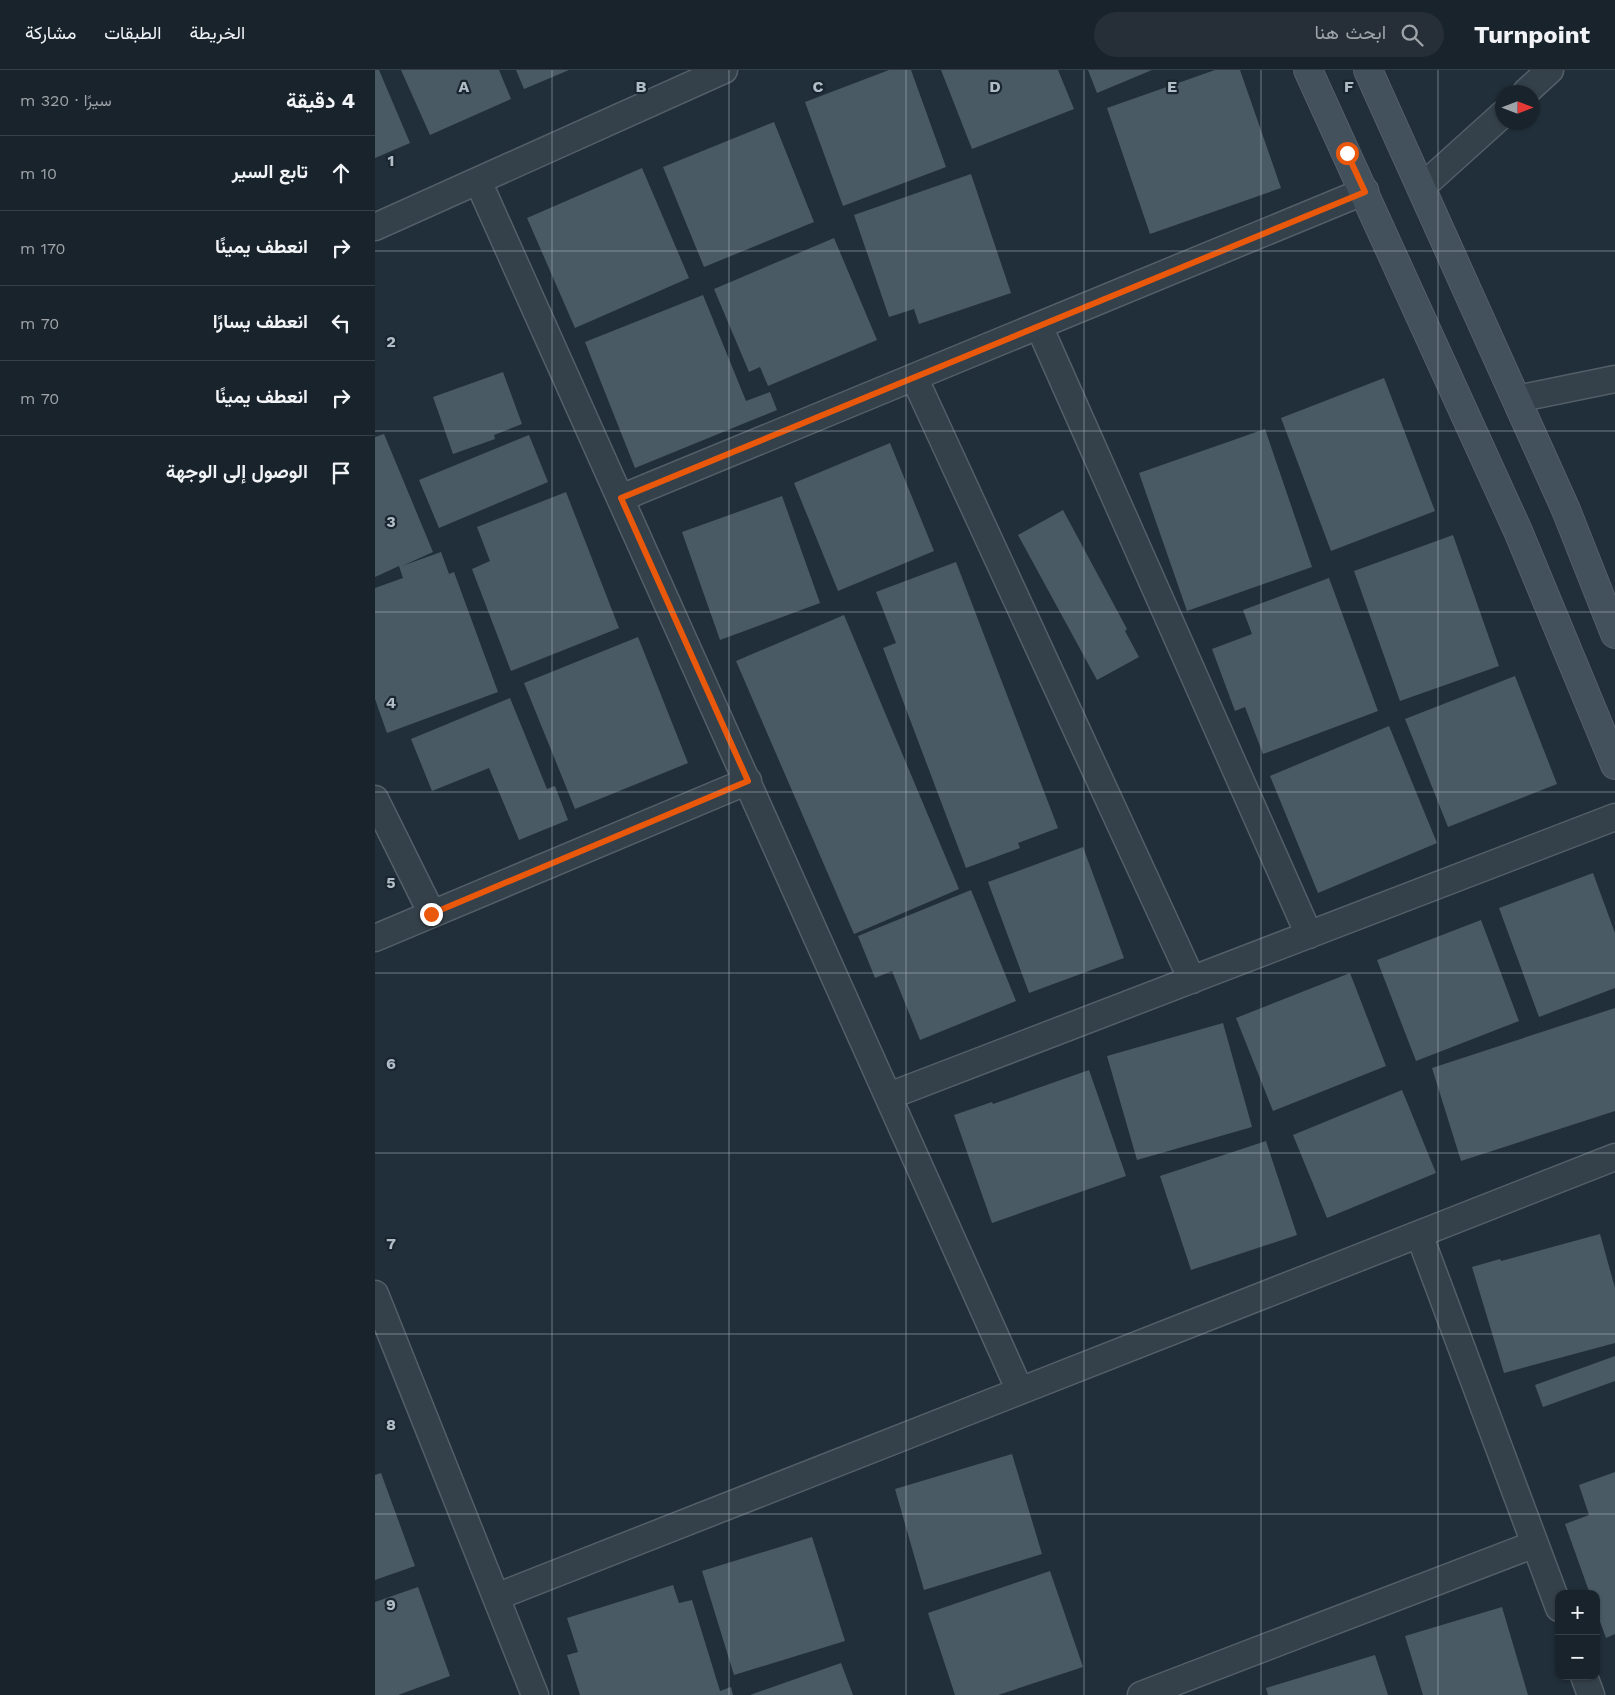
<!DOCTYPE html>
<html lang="ar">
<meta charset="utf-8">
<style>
:root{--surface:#19232c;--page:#262f38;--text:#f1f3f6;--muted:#9fa4a9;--line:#374048}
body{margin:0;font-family:"Work Sans",Vazirmatn,sans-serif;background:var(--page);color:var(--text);direction:rtl}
.controls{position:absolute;right:15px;bottom:15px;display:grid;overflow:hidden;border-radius:10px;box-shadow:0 1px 4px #0004}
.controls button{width:45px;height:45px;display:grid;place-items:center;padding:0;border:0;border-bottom:1px solid var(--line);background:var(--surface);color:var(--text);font:25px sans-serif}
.compass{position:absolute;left:1120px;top:15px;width:45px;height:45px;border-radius:50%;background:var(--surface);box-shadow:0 1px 4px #0004;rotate:90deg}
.stop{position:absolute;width:15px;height:15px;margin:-11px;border:4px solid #ea580c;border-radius:50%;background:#fff}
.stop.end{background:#ea580c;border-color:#fff;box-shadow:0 1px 5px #0008}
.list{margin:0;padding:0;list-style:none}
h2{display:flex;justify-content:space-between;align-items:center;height:65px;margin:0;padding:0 20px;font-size:21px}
h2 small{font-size:16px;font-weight:400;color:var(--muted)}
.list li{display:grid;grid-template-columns:32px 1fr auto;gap:15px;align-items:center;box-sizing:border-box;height:75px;padding:0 20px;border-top:1px solid var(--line)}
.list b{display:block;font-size:19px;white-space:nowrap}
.list em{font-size:16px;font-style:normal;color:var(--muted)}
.icon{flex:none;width:28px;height:28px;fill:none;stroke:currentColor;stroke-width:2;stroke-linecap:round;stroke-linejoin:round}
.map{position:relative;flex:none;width:1240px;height:1625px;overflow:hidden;direction:ltr}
header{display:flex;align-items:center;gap:30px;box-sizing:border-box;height:70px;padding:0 25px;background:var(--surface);border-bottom:1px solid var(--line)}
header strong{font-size:24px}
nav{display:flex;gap:28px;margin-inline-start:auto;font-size:18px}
.search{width:350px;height:45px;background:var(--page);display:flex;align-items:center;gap:12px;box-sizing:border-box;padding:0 18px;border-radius:28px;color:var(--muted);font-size:19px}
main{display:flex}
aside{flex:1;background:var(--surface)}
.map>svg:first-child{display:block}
.building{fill:#4a5a65}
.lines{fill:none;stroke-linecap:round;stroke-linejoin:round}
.minor-casing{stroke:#535f68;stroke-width:29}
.secondary-casing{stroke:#535f68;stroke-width:30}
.minor{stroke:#35414a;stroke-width:26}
.secondary{stroke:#43515d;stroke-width:28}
.route{stroke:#ea580c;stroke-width:6}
.grid{fill:none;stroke:#b0bcc6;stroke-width:1;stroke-opacity:0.55}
.grid-label{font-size:16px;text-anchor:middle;font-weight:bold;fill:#b0bcc6;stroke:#1a262f;stroke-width:4.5;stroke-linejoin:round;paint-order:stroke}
</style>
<header>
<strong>Turnpoint</strong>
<div class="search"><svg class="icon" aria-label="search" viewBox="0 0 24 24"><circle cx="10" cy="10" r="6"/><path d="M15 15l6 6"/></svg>ابحث هنا</div>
<nav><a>الخريطة</a><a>الطبقات</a><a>مشاركة</a></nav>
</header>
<main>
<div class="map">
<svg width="1240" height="1625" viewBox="0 0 1240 1625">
<rect width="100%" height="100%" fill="#212f3a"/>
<path class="building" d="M0 0H4L35 73 0 88Z
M26 0H124L136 29 55 65Z
M141 0H194L149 19Z
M514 0H536L571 97 468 136 430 32Z
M566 0H683L699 39 597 79Z
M713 0H777L722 23Z
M840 0H865L906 118 775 164 732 38Z
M399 52 439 152 329 197 288 97Z
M267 98 314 208 200 258 152 148Z
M596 104 636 223 544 254 539 239 514 247 479 145Z
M459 168 502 270 393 316 385 297 374 302 339 219Z
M328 225 371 331 395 322 402 340 260 398 210 272Z
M128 302 147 354 119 365 120 369 78 384 58 327Z
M1009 308 1060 441 956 481 906 348Z
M890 359 937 497 812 541 764 403Z
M9 364 58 482 27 496 66 482 74 504 79 502 123 622 12 663 0 629V518L28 508 24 496 0 507V367Z
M154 365 173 412 64 458 44 410Z
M515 373 559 481 463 521 419 413Z
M191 422 244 558 136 601 97 499 115 491 102 457Z
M407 426 445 533 345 570 307 462Z
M688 440 752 559 750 561 764 587 722 610 643 465Z
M1078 465 1124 596 1025 631 979 501Z
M581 492 683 758 643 773 645 778 591 798 508 578 521 573 501 522Z
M954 508 1003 641 888 684 870 637 860 641 837 579 877 564 868 540Z
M469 545 584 819 479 864 361 591Z
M263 567 313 693 200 739 149 613Z
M1140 606 1182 714 1073 757 1030 649Z
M135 628 172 719 180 716 193 750 144 770 114 698 57 721 36 669Z
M1014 656 1062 773 943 823 895 706Z
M708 777 749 888 654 923 613 812Z
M1218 803 1240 863V918L1164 947 1124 838Z
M596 820 641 931 545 970 517 901 500 908 483 866Z
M1106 850 1144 951 1041 991 1002 890Z
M975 903 1011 996 898 1041 861 948Z
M1240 938V1041L1086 1091 1057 998Z
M848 953 877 1057 762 1090 732 986Z
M714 1000 751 1106 617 1153 579 1045 617 1032 618 1034Z
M1027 1020 1061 1103 952 1148 918 1065Z
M891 1071 922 1165 816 1200 785 1106Z
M1225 1164 1240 1218V1273L1129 1303 1097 1197 1125 1189 1126 1191Z
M1240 1286V1311L1168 1337 1160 1315Z
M637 1384 667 1484 549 1520 520 1419Z
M1240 1402V1564L1231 1568 1221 1541V1524H1215L1190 1454 1214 1445 1204 1415Z
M6 1403 40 1496 0 1510V1405Z
M437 1467 470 1571 359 1605 327 1501Z
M675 1501 708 1597 623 1625H580L553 1543Z
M298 1515 304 1533 317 1530 345 1621 356 1617 358 1625H205L192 1585 203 1582 192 1548Z
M43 1517 75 1606 23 1625H0V1532Z
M1127 1537 1153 1625H1048L1030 1566Z
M1000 1585 1013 1625H893L891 1618Z
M466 1593 478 1625H375Z"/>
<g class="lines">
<defs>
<path id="minor" d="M1151 22 1175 0
M103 111 645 1321
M1047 117 1128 44
M0 157 349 0
M664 256 934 865
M539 307 817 910
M1142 329 1240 309
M246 428 990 121
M0 729 57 844
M0 868 373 711
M514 1026 1240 747
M1044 1164 1184 1538
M0 1224 160 1625
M121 1527 1240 1087
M1209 1606 1216 1625
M766 1625 1160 1474"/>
<path id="secondary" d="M933 0 1143 461 1240 695
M993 0 1191 440 1240 564"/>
</defs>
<use href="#minor" class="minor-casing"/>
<use href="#secondary" class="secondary-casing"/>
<use href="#minor" class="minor"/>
<use href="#secondary" class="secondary"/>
</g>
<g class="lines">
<path class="route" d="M56 844 373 711 246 428 990 122 972 83"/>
</g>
<path class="grid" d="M177 0V1625M354 0V1625M531 0V1625M709 0V1625M886 0V1625M1063 0V1625M0 181H1240M0 361H1240M0 542H1240M0 722H1240M0 903H1240M0 1083H1240M0 1264H1240M0 1444H1240"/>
<g class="grid-label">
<text x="89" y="22">A</text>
<text x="266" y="22">B</text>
<text x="443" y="22">C</text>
<text x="620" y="22">D</text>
<text x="797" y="22">E</text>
<text x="974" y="22">F</text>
<text x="16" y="96">1</text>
<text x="16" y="277">2</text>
<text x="16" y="457">3</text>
<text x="16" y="638">4</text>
<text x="16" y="818">5</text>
<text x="16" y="999">6</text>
<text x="16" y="1179">7</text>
<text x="16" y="1360">8</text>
<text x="16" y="1540">9</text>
</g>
</svg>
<div class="controls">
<button>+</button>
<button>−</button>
</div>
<svg class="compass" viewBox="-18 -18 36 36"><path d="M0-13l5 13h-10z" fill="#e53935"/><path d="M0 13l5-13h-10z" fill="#9fa4a9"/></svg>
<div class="stop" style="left:972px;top:83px"></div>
<div class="stop end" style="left:56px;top:844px"></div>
</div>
<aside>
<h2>4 دقيقة<small>سيرًا · 320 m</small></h2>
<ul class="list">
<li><svg class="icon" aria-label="ahead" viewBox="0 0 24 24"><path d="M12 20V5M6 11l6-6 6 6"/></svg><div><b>تابع السير</b></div><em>10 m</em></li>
<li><svg class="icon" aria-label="right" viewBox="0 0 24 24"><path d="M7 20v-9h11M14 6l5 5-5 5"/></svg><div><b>انعطف يمينًا</b></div><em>170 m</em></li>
<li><svg class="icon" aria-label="left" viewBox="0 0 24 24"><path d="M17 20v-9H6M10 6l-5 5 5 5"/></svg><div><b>انعطف يسارًا</b></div><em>70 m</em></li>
<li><svg class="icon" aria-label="right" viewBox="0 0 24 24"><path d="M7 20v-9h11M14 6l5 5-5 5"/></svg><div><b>انعطف يمينًا</b></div><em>70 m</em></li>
<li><svg class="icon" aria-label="arrive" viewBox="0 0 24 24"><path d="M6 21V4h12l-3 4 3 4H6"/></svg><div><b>الوصول إلى الوجهة</b></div></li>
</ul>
</aside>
</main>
